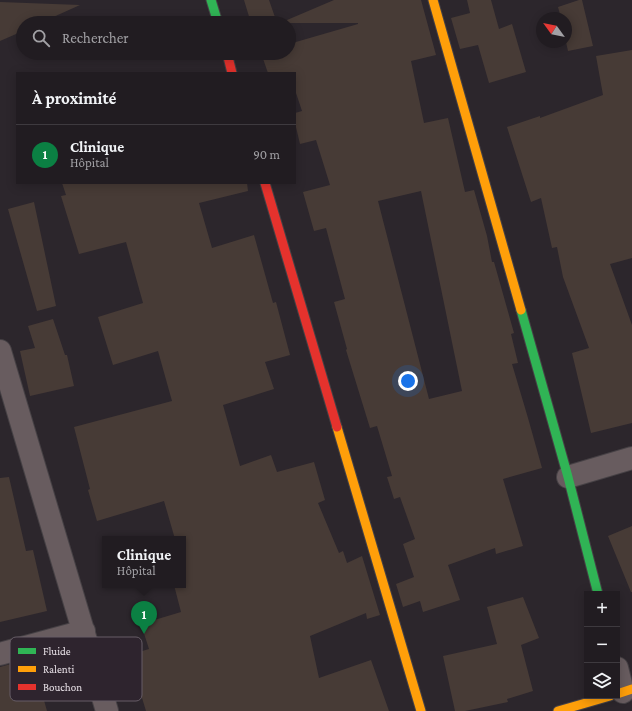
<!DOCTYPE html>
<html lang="fr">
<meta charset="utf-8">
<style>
:root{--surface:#211c21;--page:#2d292e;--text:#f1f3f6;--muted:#a2a1a5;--line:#3e3a3f;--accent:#0b8043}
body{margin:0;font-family:"Crimson Pro",serif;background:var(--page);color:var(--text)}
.controls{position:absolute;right:12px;bottom:12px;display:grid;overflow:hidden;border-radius:0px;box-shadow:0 2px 10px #0003}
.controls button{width:36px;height:36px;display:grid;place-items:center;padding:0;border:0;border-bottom:1px solid var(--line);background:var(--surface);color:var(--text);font:20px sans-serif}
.compass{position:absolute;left:536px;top:12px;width:36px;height:36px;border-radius:50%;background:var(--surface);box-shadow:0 2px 10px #0003;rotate:303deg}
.you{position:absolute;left:408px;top:381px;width:14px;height:14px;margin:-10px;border:3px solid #fff;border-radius:50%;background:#1a73e8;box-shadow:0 0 0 6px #1a73e833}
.badge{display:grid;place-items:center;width:26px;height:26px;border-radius:50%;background:var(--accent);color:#fff;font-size:13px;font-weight:700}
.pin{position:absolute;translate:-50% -33px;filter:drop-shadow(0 1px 2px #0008)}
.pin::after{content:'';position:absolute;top:21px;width:14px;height:12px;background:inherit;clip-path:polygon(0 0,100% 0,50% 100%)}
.popup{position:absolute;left:102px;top:536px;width:84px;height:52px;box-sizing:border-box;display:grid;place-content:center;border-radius:0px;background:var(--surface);filter:drop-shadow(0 1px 3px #0005);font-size:13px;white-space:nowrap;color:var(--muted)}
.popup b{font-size:15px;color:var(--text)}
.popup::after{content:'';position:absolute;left:50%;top:100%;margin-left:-8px;border:8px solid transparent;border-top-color:var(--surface)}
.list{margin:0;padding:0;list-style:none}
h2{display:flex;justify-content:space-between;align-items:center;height:52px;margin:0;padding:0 16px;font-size:17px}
h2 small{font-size:13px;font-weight:400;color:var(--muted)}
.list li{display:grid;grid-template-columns:26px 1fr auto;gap:12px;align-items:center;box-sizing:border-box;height:60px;padding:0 16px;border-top:1px solid var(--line)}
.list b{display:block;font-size:15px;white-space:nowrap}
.list p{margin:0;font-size:13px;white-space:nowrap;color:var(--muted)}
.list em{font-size:13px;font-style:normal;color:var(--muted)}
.icon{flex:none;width:22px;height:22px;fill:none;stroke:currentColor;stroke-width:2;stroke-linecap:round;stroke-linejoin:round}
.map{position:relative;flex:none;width:632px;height:711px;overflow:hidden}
.search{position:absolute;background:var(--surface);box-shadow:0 2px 10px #0003;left:16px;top:16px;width:280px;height:44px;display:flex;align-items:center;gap:10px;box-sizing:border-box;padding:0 14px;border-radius:22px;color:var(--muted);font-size:15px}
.panel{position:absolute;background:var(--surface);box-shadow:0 2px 10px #0003;left:16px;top:72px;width:280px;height:112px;border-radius:0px}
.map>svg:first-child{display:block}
.building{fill:#473b36;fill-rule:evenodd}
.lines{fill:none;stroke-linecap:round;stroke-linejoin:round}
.street-casing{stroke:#464145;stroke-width:24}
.fast-casing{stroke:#464145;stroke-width:11}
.slow-casing{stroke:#464145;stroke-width:11}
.jam-casing{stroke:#464145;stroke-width:11}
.street{stroke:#685c5f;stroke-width:22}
.fast{stroke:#30b455;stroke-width:9}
.slow{stroke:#ff9f0a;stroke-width:9}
.jam{stroke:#e5322d;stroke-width:9}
.key{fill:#2e242e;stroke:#665d66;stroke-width:1}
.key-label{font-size:11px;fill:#e9e2e8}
</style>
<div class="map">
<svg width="632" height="711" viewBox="0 0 632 711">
<rect width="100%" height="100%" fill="#2c262c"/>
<path class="building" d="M244 0H269L277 23H251Z
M334 0H421L436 55 411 61 424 123 448 118 465 192 474 190 487 236 492 262H494L514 333 511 334 518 363 512 364 528 418 542 468 503 479 523 546 496 554 495 548 448 565 460 600 423 612 420 601 403 607 396 584 414 577 403 544 415 539 400 497 394 499 387 477 392 476 377 426 370 428 346 350 347 349 334 302 345 299 326 228 314 231 303 192 330 185 316 140 300 144 295 123V113L302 111 295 90V73H268L261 53H289V44L358 24V23H280ZM421 191 462 391 429 399 378 201Z
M467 0H491L499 29 512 24 526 72 489 83 478 45 460 49 451 18 470 13Z
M579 0H582L593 46 568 51 566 42V18H561L558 7Z
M0 2 80 5 40 23H23V31L0 41Z
M632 50V258L610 264 632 325V423L591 433 572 353 589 348 563 277 557 247 552 248 541 198 531 202 507 127 540 116V118L603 95 596 56Z
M62 183H247L248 191 199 203 212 248 254 235 273 303 276 302 290 355 265 362 274 389 223 405 240 466 271 455 277 472 314 462 325 500 318 503 339 553 343 551 347 563 362 556 380 615 367 619 366 613 310 636 319 678 371 660 389 711H146L129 655 149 649 141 624 181 612 174 585H183V539H175L164 501 97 521 88 490 90 489 74 427 172 401 158 351 113 365 98 317 143 303 126 242 79 254 61 196 66 195Z
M34 202 56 306 37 311 8 209Z
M53 319 65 355H67L74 386 30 396 20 351 35 348 28 326Z
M9 477 26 551 33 550 47 611 0 622V478Z
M632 526V592H631L608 536Z
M523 597 539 638 521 645 533 691 507 699 508 702 465 711H455L443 656 497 644 487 607Z
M32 658 47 711H0V667Z"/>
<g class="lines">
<defs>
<path id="street" d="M0 351 107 711
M568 477 632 458
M0 654 84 631
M617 668 623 692"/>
<path id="fast" d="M211 0 218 23
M521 310 568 477 598 594"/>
<path id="slow" d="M433 0 521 310
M337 427 421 711
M617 694 632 689
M558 711 610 696"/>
<path id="jam" d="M227 53 232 73
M265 183 337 427"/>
</defs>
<use href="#street" class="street-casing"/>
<use href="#fast" class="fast-casing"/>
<use href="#slow" class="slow-casing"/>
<use href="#jam" class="jam-casing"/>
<use href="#street" class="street"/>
<use href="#fast" class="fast"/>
<use href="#slow" class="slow"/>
<use href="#jam" class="jam"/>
</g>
<rect x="10" y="637" width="132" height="64" rx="6" class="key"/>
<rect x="18" y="648" width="18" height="6" fill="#30b455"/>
<rect x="18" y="666" width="18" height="6" fill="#ff9f0a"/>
<rect x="18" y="684" width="18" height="6" fill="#e5322d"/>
<g class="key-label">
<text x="43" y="655">Fluide</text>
<text x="43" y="673">Ralenti</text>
<text x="43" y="691">Bouchon</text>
</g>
</svg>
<div class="controls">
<button>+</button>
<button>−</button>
<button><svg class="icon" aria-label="layers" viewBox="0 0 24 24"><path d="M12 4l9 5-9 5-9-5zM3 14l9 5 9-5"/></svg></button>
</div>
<svg class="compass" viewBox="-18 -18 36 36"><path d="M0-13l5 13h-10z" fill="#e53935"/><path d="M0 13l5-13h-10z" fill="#a2a1a5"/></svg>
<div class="you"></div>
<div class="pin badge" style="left:144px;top:634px">1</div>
<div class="popup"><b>Clinique</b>Hôpital</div>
<div class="search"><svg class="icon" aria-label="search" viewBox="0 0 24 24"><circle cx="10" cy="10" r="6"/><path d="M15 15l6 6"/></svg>Rechercher</div>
<section class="panel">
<h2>À proximité<small></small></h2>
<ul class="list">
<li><span class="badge">1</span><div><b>Clinique</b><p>Hôpital</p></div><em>90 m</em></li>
</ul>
</section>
</div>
